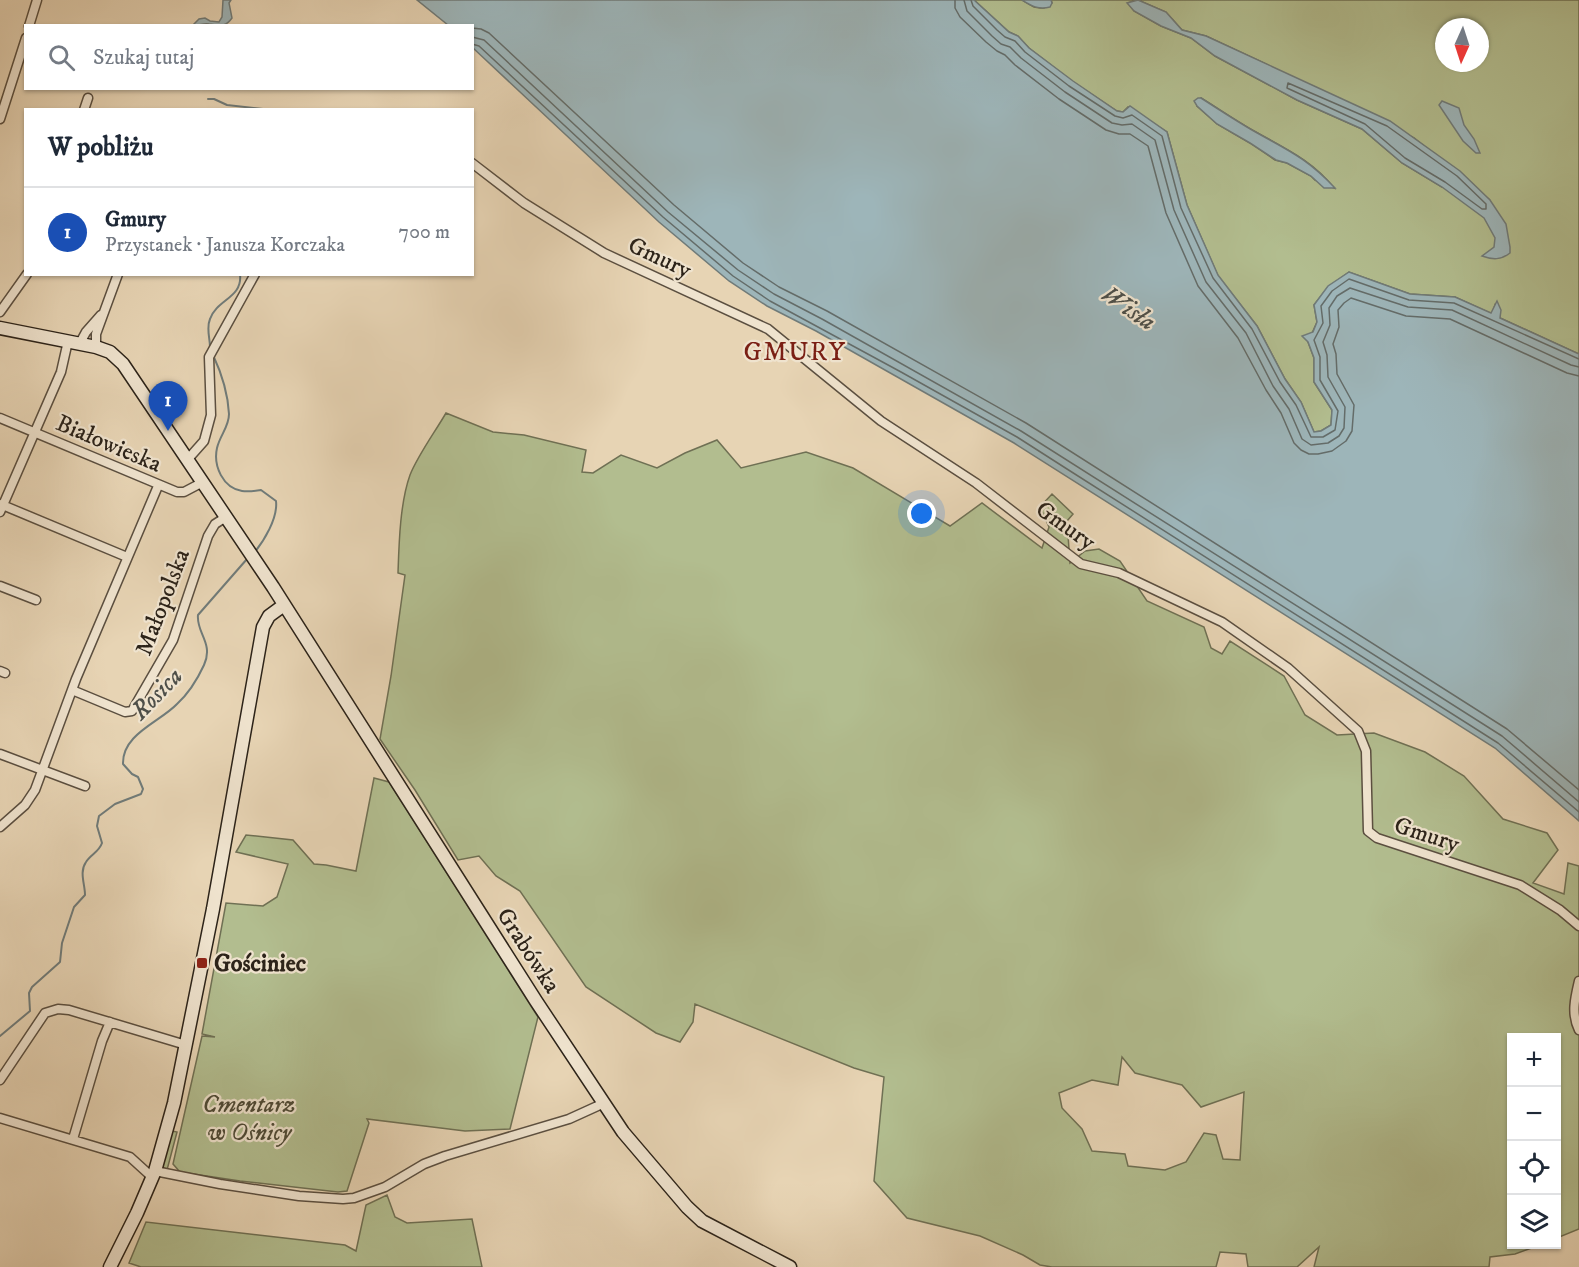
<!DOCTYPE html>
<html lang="pl">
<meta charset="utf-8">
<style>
:root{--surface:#fff;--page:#f2f2f3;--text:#1f2937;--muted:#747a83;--line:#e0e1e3;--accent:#8f2418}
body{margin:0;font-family:"IM FELL DW Pica",serif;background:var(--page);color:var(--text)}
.controls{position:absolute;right:18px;bottom:18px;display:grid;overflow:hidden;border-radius:0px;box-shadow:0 2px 4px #0004}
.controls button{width:54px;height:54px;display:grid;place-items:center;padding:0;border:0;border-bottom:2px solid var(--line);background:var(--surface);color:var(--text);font:30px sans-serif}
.compass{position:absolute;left:1435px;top:18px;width:54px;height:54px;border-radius:50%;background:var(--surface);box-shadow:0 2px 4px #0004;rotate:183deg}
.you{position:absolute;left:922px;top:514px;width:21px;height:21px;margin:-15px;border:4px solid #fff;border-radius:50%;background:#1a73e8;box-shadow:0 0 0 9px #1a73e833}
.badge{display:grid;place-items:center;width:39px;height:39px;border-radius:50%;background:var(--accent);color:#fff;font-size:20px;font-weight:700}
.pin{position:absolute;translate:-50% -50px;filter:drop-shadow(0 2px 3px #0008)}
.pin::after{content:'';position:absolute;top:32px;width:21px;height:18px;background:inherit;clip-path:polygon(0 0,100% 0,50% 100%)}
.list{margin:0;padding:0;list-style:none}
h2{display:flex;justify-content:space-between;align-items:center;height:78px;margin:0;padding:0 24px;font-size:26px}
h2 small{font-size:20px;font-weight:400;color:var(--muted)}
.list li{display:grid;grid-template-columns:39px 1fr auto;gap:18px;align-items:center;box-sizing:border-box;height:90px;padding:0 24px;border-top:2px solid var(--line)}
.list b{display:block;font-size:22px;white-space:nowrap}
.list p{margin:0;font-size:20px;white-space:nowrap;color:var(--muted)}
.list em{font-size:20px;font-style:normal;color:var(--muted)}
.icon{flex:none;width:33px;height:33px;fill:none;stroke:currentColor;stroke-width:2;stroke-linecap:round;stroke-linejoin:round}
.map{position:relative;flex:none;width:1579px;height:1267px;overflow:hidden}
.search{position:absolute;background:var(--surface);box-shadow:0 2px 4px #0004;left:24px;top:24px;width:450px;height:66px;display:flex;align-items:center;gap:15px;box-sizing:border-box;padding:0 21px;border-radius:0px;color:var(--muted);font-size:22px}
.panel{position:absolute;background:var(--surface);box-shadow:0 2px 4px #0004;left:24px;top:108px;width:450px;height:168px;border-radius:0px}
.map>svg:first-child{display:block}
.green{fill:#b2bd8f;stroke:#6f7054;stroke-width:1.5;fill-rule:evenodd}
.water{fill:#9db5b9;stroke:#707b79;stroke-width:1.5}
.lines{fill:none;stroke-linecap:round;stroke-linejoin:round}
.shore{stroke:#646c69;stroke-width:1.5}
.stream{stroke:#707b79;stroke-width:2}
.street-casing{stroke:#5b4f40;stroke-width:11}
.secondary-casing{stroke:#2c2319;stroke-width:15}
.street{stroke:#efe3ce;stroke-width:8}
.secondary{stroke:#efe3ce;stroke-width:12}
.poi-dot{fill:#8f2418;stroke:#efe3ce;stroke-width:2}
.labels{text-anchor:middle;stroke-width:4.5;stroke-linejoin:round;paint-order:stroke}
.street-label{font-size:24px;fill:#2c2319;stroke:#efe3ce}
.poi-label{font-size:24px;font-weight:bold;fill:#2c2319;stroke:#efe3ce;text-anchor:start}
.park-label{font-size:24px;font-style:italic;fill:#4e4a36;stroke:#efe3ce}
.water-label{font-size:26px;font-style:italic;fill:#4e4f49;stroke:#efe3ce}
.neighbourhood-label{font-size:26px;letter-spacing:1.5px;fill:#7a1f14;stroke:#efe3ce}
</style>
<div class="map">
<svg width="1579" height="1267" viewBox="0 0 1579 1267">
<rect width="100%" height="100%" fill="#e7d4b4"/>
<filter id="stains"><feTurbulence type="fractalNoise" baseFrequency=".00333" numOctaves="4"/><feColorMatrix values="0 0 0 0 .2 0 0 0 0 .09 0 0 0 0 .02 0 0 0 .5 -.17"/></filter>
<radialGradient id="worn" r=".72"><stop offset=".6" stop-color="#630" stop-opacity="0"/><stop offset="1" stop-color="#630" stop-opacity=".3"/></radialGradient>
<path class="green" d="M974 0H1022L1034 7 1040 8H1044L1052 3 1051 0H1137L1128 3 1134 11 1161 26 1191 38 1215 56 1297 100 1362 129 1402 163 1442 187 1490 200 1414 138 1266 64 1206 36 1182 30 1166 12 1138 0H1579V354L1500 318 1495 305 1492 314 1455 297 1410 294 1349 272 1328 287 1314 305 1317 322 1308 342 1314 358V382L1332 410 1331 425 1321 431 1314 432 1301 402 1285 379 1257 326 1218 276 1187 205 1167 132 1128 107 1123 112 1117 111 1072 81 1029 48 1018 36 1009 32ZM1444 27H1480V63H1444ZM1201 98C1219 109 1236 121 1254 131 1284 148 1312 160 1334 188L1315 180 1311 176 1287 163 1275 160 1250 143 1217 124 1197 106Z
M446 413 493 432 524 435 586 450 582 472 593 473 621 455 657 468 685 453 717 440 741 468 806 452 853 468 950 526 982 503 1042 548 1049 527 1040 507 1052 494 1073 514 1067 521 1070 563 1085 551 1099 549 1120 561 1147 601 1204 627 1211 648 1222 654 1230 641 1284 676 1305 715 1337 735 1374 733 1425 752 1464 776 1503 819 1547 833 1558 850 1533 883 1564 894 1568 863 1579 866V1229L1557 1238 1556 1038H1512V1244L1540 1245 1515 1254 1490 1257 1489 1267H1314L1319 1247 1297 1267H1248L1246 1254 1220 1252 1216 1267H1052L1040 1265 1023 1255 980 1236 907 1218 874 1181 884 1077 854 1068 695 1004 693 1022 680 1042 656 1033 586 987 520 891 496 876 479 856 458 860 415 790 380 739 391 676 405 575 398 573C399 543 400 503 410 475 418 455 435 432 446 413ZM1122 1057 1135 1073 1182 1085 1201 1107 1244 1092 1240 1160 1223 1159 1216 1135 1204 1133 1186 1162 1165 1170 1128 1166 1125 1154 1092 1151 1082 1129 1062 1108 1059 1093 1092 1080 1118 1085Z
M374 778 389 782 538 1017 510 1129 465 1131 367 1119 369 1123 347 1191 338 1192 240 1181 180 1172 173 1164 202 1036 215 1037 202 1034 226 903 263 906 277 897 288 864 236 852 246 835 293 840 314 864 326 865 356 871Z
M172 1131 177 1132 167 1170 162 1166Z
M387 1195 395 1217 407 1223 472 1219 482 1267H141L129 1263 146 1222 345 1245 356 1251 366 1205Z"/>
<path class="water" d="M223 0H231L229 3 232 18C225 28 220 25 209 24 203 23 199 26 193 25L199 19 205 18 210 21 219 22 222 17Z
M417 0H974L1009 32 1018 36 1029 48 1073 81 1117 111 1123 112 1130 106 1167 132 1187 205 1218 275 1257 326 1285 379 1301 402 1314 432 1321 431 1331 425 1332 410 1314 382V358L1308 342 1302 336 1313 332 1317 322 1314 305 1328 286 1349 272 1410 294 1455 297 1491 313 1497 301 1501 310 1500 318 1579 354V821L1495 748 1014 443 816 331 767 306 729 281 659 222 473 48 472 26 448 25Z
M1022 0H1051L1052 3 1050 7C1039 10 1031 6 1022 0Z
M1138 0 1166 12 1182 30 1206 36 1390 121 1460 171 1490 200 1506 224 1510 247V253C1501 260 1493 260 1482 256L1494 247 1495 238 1484 218 1442 187 1402 163 1362 129 1297 100 1215 56 1191 38 1161 26 1134 11 1127 3Z
M1198 98H1201C1218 109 1235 120 1252 130 1287 150 1306 157 1335 188H1324L1311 176 1287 163 1276 160 1250 143 1217 124 1197 106 1194 101Z
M1442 101 1459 108 1464 125 1474 139 1480 153H1476L1463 141 1439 105Z"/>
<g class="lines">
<path class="shore" d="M955 0V8L960 17 986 42 997 51 1005 55 1015 65 1059 99 1106 130 1119 134H1130L1148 146 1166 213 1198 286 1238 338 1266 390 1281 413 1294 443 1301 450 1309 454H1318L1332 451 1346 441 1352 431 1354 405 1337 374 1336 354 1333 344 1339 327 1338 310 1344 303 1351 298 1406 316 1450 319 1567 373 1579 376
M964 0 967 11 992 36 1001 44 1010 47 1021 58 1065 92 1112 123 1122 125 1132 124 1155 140 1174 210 1206 282 1246 333 1273 386 1289 409 1302 439 1311 445 1328 443 1339 436 1344 428 1345 407 1328 377 1327 355 1323 342 1330 325 1329 308 1337 296 1350 288 1408 307 1452 310 1571 365 1579 367
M971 0 973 6 997 30 1005 37 1015 41 1025 52 1069 86 1115 116 1123 118 1132 115 1162 136 1181 208 1213 278 1252 329 1280 382 1296 405 1311 437H1323L1335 430 1338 411 1320 380V357L1314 340 1323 323 1321 306 1332 291 1349 279 1409 300 1454 303 1579 359
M472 28 481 29 489 33 674 205 743 263 779 287 827 311 1026 423 1507 729 1579 790
M472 37 484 40 668 212 738 270 774 294 822 319 1021 431 1502 736 1579 802
M472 44 479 46 663 217 733 276 770 301 901 372 1017 437 1067 469 1498 743 1579 812
M1288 83 1387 126 1457 176 1486 204V209H1482L1445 182 1405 158 1365 124 1287 88Z"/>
<path class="stream" d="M208 99H214L227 105 263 109 284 110
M210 347C210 338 206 328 210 319 217 299 243 298 240 274
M213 355C221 372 228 395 229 414 229 427 220 435 217 448 213 466 223 488 242 491 248 492 255 491 261 490L276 501C278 518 264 541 254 553
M0 1036 30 1011 29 993 32 987 60 962 62 943 74 907 85 895C85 884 79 872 86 862 91 854 99 852 102 843L97 826 99 816 115 804 141 794 143 789 138 777 132 774 123 764C122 734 160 722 177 704 188 694 198 678 204 665 214 643 196 633 198 615L247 559"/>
<defs>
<path id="street" d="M29 26 37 0
M84 110 88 98
M0 119 26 38
M472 163 524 203 604 253 768 329 881 421 976 483 1081 564 1119 573 1222 622 1288 668 1358 731 1366 751 1368 831 1377 838 1520 885 1560 910 1579 926
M0 312 27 274
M80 343 86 332 101 315
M96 347V334L118 274
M0 418 177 492H184L203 482
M188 459 204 441 211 415 209 357 255 274
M0 504 127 557
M0 512 61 372 68 341
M0 586 36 600
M0 671 5 673
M72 690 125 712 132 711 173 640 208 536 215 524 226 517
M0 754 85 786
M0 827 25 805 35 790 76 679 158 486
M1579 981C1575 998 1571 1014 1579 1030
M0 1080 45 1013 58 1009 69 1010 186 1045
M0 1118 130 1157 152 1177
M73 1139 102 1041 110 1022
M155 1171 220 1184 299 1196 343 1199 354 1198 385 1187 424 1164 445 1156 569 1119 602 1104"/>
<path id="secondary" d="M0 328 96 347 110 352 123 364 273 587 536 1001 623 1132 687 1207 702 1221 790 1267
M110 1267 137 1213 155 1171 174 1103 213 909 263 627 269 616 284 605"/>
</defs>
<use href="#street" class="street-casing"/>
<use href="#secondary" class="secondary-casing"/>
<use href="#street" class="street"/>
<use href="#secondary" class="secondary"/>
</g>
<rect class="poi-dot" x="196" y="957" width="12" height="12" rx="3"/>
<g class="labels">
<g class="street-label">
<text transform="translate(660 257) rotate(25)" y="8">Gmury</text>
<text transform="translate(109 443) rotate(23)" y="8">Białowieska</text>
<text transform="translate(1066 525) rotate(35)" y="8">Gmury</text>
<text transform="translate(162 602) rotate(-69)" y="8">Małopolska</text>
<text transform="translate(1427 834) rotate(18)" y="8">Gmury</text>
<text transform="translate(529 950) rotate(57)" y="8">Grabówka</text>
</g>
<g class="poi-label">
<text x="214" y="971">Gościniec</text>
</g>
<g class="park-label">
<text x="249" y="1112">Cmentarz<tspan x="249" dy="28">w Ośnicy</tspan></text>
</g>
<g class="water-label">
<text transform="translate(1129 307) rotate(34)" y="9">Wisła</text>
<text transform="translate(156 693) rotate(-46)" y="9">Rosica</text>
</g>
<g class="neighbourhood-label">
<text x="795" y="360">GMURY</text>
</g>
</g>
<rect width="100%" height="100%" filter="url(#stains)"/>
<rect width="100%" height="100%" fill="url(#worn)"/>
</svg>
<div class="controls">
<button>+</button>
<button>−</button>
<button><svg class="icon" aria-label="locate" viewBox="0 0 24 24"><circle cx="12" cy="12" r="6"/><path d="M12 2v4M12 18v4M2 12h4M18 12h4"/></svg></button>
<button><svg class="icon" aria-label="layers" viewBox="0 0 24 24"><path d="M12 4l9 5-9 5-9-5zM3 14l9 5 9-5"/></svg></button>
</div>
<svg class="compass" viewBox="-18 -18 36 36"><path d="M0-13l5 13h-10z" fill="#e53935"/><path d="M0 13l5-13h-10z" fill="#747a83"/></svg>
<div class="you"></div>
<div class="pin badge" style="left:168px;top:431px;background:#1a4fb4">1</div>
<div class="search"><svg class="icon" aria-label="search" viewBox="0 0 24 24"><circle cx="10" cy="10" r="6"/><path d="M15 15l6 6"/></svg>Szukaj tutaj</div>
<section class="panel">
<h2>W pobliżu<small></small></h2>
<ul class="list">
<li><span class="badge" style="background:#1a4fb4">1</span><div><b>Gmury</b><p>Przystanek · Janusza Korczaka</p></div><em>700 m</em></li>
</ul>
</section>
</div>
